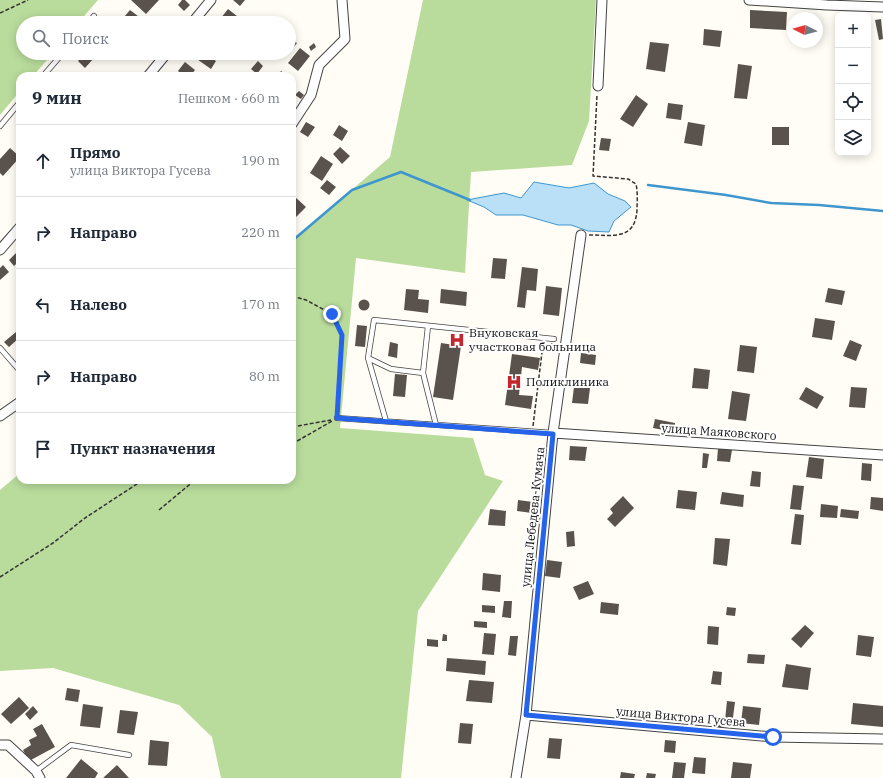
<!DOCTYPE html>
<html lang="ru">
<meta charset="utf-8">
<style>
:root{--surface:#fff;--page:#f6f6f7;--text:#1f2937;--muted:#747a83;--line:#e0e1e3}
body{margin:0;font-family:"IBM Plex Serif",serif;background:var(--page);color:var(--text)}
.controls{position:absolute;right:12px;top:12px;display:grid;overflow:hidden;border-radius:8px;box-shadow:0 2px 10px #0003}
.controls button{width:36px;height:36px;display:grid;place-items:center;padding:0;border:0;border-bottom:1px solid var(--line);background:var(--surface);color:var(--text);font:20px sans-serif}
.compass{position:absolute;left:787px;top:12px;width:36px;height:36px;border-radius:50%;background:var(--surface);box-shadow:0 2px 10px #0003;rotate:276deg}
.stop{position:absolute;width:12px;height:12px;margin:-9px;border:3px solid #2563eb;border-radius:50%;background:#fff}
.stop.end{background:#2563eb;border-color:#fff;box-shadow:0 1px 4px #0008}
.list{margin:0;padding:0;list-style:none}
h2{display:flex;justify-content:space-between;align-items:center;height:52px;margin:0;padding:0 16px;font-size:17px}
h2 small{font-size:13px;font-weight:400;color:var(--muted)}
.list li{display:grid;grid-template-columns:26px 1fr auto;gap:12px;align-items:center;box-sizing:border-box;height:72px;padding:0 16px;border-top:1px solid var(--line)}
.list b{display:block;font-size:15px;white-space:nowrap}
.list p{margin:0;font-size:13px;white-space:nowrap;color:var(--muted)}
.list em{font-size:13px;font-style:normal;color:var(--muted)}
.icon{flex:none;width:22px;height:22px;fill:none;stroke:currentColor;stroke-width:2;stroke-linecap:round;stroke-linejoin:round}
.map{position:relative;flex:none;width:883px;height:778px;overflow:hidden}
.search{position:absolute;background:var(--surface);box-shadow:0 2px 10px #0003;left:16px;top:16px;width:280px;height:44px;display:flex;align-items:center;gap:10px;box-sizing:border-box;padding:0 14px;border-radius:22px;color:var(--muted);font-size:15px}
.panel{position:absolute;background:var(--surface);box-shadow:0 2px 10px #0003;left:16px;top:72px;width:280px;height:412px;border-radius:12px}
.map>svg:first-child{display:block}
.forest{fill:#b9dc9c}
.water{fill:#b9e0f7;stroke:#3f96cf}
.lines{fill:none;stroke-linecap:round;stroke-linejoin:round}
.stream{stroke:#3f96cf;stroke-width:2.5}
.building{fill:#5a524d}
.lane-casing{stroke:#444;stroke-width:6}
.street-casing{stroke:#444;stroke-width:11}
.path{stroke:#333;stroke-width:1.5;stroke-dasharray:4 2;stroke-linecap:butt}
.lane{stroke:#fff;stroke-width:4.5}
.street{stroke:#fff;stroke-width:9}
.route{stroke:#2563eb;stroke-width:5}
.labels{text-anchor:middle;stroke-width:4;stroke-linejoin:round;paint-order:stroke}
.poi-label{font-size:12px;fill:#111;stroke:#fff;text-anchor:start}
.street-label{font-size:12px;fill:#111;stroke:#fff}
</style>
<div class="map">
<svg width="883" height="778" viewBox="0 0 883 778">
<rect width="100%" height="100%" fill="#fffdf5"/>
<path class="forest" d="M0 0H98L78 23H23V53H53L33 76H20V91L0 115Z
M423 0H596L589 121 572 165 471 172 465 273 356 258 340 428 473 438 485 475 503 481 418 611 401 778H221L212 737 179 705 53 668 0 671V490L20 473V480H292V241L390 157Z"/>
<path class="water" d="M534 182 569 188 594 183 608 194 625 201 631 207 614 221 609 232 588 231 571 225H558L523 215H496L484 207 467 200 504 193 521 198Z"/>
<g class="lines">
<path class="stream" d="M648 185 726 195 771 203 819 205 883 211
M292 241 352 190 401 172 470 200"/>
</g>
<path class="building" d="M131 0H159L146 14Z
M182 0H185L190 5 184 11 178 5Z
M233 0H245L240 6Z
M228 9 242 20 240 23H217Z
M130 10 143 20 141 23H119Z
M750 10 787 12 786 30 750 28Z
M881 19 883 39 879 40 875 20Z
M704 29 722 31 720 47 703 45Z
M289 37 297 43 289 53Z
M650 42 669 44 665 72 646 69Z
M314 43 316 47 311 51 309 47Z
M300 48 310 56 298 71 288 63Z
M86 53H89L94 58 85 68 78 61Z
M197 53H204L216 61 211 69 194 57Z
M258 61 263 66 257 74 251 69Z
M185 62 195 70 190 76H184L178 71Z
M738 64 752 66 747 99 734 98Z
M281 71 288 76H277Z
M299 91 304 95 301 99 295 95Z
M636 95 648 104 633 127 620 119Z
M668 103 683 105 681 120 666 118Z
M306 122 315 127 308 137 300 132Z
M688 122 705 125 702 146 684 143Z
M339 125 348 131 342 141 333 135Z
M772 127H789V145H772Z
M601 138 611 139 609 151 599 150Z
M340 147 350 156 342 164 333 154Z
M10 148 20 157 3 176 0 173V159Z
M321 156 333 164 322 181 310 173Z
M327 180 336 187 329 195 320 188Z
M294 196 306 207 296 217 292 214V198Z
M18 251 20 253V260L14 266 9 260Z
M493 258 507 259 505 279 491 278Z
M3 265 9 272 0 280V268Z
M522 267 538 269 536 291 527 290 525 308 517 307Z
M546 286 562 288 559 316 543 314Z
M828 288 845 291 842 305 825 302Z
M406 289 419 290 418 299 429 300 428 313 404 310Z
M441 289 467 292 466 306 440 303Z
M358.5 305a5.5 5.5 0 1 1 11 0a5.5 5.5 0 1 1-11 0Z
M815 318 835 321 832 340 812 337Z
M357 325 367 326 365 347 355 346Z
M16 332 20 337 9 347 4 342Z
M850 340 862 345 856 361 843 356Z
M390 342 398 344 397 358 388 356Z
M441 343 461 346 453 400 433 397Z
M551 343H557V351L550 350Z
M740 345 757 347 754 373 737 371Z
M581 353 596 355 595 365 580 363Z
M512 354 540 358 538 370 522 367 519 395 533 396 531 409 505 405Z
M694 368 710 370 708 389 692 388Z
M395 374 407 375 405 397 393 396Z
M574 387 590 388 588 404 572 403Z
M806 387 824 397 817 409 799 399Z
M851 387 867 388 865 408 849 407Z
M732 391 750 394 746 421 728 419Z
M655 419 675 423 674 432 653 428Z
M570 446 587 447 585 461 569 460Z
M718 448 732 450 730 462 717 461Z
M703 453 709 454 707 468H702Z
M809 457 824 459 822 479 806 477Z
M862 463 872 464 871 481 861 480Z
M752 471 761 472 760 487 750 486Z
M793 485 804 486 801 510 790 509Z
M678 490 697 492 695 510 676 508Z
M722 492 744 495 743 507 720 504Z
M623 496 634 508 615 527 607 519 613 513 610 509Z
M871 497 883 498V511L870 509Z
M518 500 533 502 532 513 517 511Z
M821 504 838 506 837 518 820 517Z
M490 509 506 511 505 526 488 525Z
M841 509 859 511 858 519 840 517Z
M795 514 804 515 801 545 791 544Z
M574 531 575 546 567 547 566 532Z
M715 538 730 539 727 566 713 564Z
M547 560 562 562 560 578 545 576Z
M483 573 501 575 500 592 482 590Z
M588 581 594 594 579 600 573 587Z
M504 601H512L511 618 502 617Z
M601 602 619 604 618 615 600 613Z
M482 605 495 606V613L482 612Z
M727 607 736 608 735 616 726 615Z
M474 621 487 622V628L474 627Z
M805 625 814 633 801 648 791 639Z
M708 626 719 627 718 645 707 644Z
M484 633 496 634 494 655 482 654Z
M443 634 447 635V641H442Z
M858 635 874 637 871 657 856 655Z
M510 636H518L516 656 508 655Z
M427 639 438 640V647L427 646Z
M748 654 765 655 764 664 747 663Z
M447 658 486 661 485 675 446 671Z
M786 664 811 668 808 690 782 687Z
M713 671 722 672 721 685 711 684Z
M469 680 494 682 492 703 466 701Z
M67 688 80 690 78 702 65 700Z
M19 697 29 708 11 724 1 714Z
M727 701 735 702 732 725 724 724V730L714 729 715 719 725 720Z
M853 703 883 706V727L851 724Z
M83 704 103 707 100 728 80 726Z
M33 706 38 712 30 720 25 714Z
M743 706 761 708 759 725 741 723Z
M120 710 138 712 134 735 117 733Z
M460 723 473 724 471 744 458 743Z
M42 724 55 747 29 761 23 750 31 745 29 740 37 736 33 729Z
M549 738 562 739 560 759 547 758Z
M150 740 169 742 167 766 148 765Z
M665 740 676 741 675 753 664 752Z
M694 757 706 758 705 774 692 773Z
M81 759 98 773 95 778H66Z
M674 762 686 763 684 778H672Z
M733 762 752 764 750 778H731Z
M117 765 129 778H103Z
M621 772 635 774 634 778H620Z
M647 773 656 774 655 778H646Z"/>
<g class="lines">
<defs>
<path id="lane" d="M88 23 94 16
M43 76 63 53
M0 126 20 102
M428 326 423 373 436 425
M0 348 20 371
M368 358 391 369 423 373
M337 418 553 433
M386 421 368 358 374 320 554 339
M36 771 71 745 129 755"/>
<path id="street" d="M749 0 827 5 883 7
M192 23 211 0
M148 76 167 53
M598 86 602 0
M292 124 311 95 319 65 345 39 342 0
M0 250 20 227
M0 416 20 402
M553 433 883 455
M526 715 773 737 883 739
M0 745H8L36 771 40 778
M516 778 526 715 553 433 581 235"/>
</defs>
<use href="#lane" class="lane-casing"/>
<use href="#street" class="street-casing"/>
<path class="path" d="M0 13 28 0
M589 235C612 235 635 241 637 210 637 201 638 193 636 184L628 179 593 176 597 95
M292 296 306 300 332 314 341 335 337 412
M533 426 543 344
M292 427 331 420
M292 444 332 421
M159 510 195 480
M0 577 53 543 85 518 143 480"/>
<use href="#lane" class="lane"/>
<use href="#street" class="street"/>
</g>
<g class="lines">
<path class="route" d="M332 314 342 335 337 418 553 434 526 715 773 737"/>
</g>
<defs>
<symbol id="hospital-bare" viewBox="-9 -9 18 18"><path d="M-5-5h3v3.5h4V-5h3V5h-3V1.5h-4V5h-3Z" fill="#c4262e" stroke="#fff" stroke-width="2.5" paint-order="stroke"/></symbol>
</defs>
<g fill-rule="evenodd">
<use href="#hospital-bare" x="446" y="329" width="22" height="22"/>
<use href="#hospital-bare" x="503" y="371" width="22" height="22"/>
</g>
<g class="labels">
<g class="poi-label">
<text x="469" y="337">Внуковская<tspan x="469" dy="14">участковая больница</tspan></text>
<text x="526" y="386">Поликлиника</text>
</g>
<g class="street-label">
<text transform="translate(719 432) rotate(4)" y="4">улица Маяковского</text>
<text transform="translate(533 517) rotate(-84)" y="4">улица Лебедева-Кумача</text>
<text transform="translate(681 717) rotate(5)" y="4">улица Виктора Гусева</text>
</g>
</g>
</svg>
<div class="controls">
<button>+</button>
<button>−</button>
<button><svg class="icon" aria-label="locate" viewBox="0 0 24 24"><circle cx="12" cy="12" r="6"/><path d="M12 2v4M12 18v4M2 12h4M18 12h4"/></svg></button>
<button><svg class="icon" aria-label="layers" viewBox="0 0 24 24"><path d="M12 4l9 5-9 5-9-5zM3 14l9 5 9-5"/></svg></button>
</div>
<svg class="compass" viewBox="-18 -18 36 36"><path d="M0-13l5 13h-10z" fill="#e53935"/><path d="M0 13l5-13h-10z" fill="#747a83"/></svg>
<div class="stop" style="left:773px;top:737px"></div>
<div class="stop end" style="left:332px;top:314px"></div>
<div class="search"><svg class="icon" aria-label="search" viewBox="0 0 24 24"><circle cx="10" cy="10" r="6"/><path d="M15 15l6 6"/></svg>Поиск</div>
<section class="panel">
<h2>9 мин<small>Пешком · 660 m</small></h2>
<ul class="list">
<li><svg class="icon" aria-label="ahead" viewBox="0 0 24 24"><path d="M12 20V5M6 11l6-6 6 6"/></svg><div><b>Прямо</b><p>улица Виктора Гусева</p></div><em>190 m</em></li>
<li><svg class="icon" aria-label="right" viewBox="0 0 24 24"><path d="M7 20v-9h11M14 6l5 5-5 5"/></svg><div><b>Направо</b></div><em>220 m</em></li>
<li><svg class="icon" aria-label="left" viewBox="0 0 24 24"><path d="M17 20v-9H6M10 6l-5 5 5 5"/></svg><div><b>Налево</b></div><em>170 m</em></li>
<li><svg class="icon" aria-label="right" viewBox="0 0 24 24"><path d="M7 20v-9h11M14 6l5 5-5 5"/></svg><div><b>Направо</b></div><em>80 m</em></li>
<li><svg class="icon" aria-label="arrive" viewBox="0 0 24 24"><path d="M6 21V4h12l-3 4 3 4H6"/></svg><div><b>Пункт назначения</b></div></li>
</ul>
</section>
</div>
